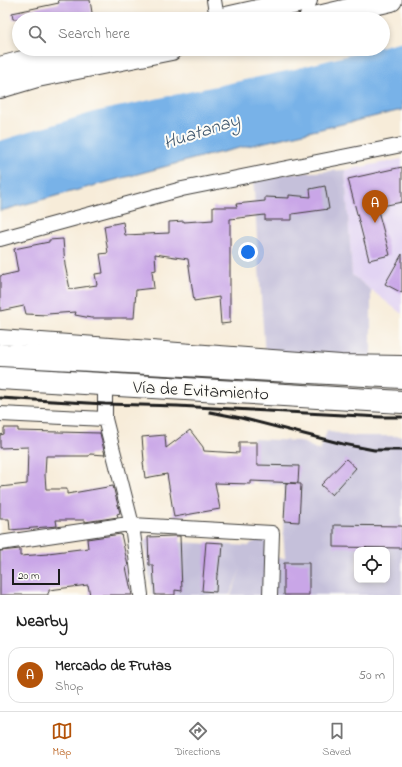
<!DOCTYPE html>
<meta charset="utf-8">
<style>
:root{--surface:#fff;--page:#f6f6f6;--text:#222;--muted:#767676;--line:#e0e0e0;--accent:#b45309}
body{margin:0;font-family:"Indie Flower",sans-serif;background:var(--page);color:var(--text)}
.controls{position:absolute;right:12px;bottom:12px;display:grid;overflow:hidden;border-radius:8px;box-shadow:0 2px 6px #0003}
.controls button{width:36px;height:36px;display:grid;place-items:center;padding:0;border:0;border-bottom:1px solid var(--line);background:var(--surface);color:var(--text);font:20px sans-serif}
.scale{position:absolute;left:12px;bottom:10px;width:48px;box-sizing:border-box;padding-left:4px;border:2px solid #1c1c1c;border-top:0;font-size:11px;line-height:14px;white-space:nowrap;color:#1c1c1c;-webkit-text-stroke:3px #fdfcf7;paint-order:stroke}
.you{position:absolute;left:248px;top:252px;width:14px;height:14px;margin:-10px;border:3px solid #fff;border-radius:50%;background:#1a73e8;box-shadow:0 0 0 6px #1a73e833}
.badge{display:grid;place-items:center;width:26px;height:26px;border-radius:50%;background:var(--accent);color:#fff;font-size:13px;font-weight:700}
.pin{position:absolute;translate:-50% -33px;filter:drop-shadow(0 1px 2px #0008)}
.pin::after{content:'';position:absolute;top:21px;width:14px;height:12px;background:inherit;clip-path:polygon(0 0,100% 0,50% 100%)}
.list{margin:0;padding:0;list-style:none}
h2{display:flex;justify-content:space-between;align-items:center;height:52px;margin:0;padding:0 16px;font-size:17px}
h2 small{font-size:13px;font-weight:400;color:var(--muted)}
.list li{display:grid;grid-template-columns:26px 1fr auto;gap:12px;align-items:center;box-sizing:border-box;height:56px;margin:0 8px 8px;padding:0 8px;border:1px solid var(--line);border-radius:12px}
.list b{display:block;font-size:15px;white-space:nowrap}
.list p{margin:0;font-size:13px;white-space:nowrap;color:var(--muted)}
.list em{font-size:13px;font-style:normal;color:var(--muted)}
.icon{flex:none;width:22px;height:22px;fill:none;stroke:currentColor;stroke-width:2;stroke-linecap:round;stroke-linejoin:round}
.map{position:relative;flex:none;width:402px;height:595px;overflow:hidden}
.search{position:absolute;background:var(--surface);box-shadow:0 2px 6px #0003;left:12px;right:12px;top:12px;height:44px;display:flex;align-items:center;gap:10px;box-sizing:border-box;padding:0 14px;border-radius:22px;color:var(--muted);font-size:15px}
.sheet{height:116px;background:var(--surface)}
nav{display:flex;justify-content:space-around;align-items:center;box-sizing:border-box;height:56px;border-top:1px solid var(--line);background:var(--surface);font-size:11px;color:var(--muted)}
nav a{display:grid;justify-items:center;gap:2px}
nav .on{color:var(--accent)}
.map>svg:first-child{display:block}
.built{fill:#e2d4f3}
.industrial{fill:#c5c0da;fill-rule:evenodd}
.water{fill:#78b2e8;stroke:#4a6782}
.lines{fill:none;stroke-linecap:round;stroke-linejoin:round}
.river{stroke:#78b2e8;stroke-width:29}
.building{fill:#c9a6e7}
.street-casing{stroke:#3d3b38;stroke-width:16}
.primary-casing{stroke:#3d3b38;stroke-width:24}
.highway-casing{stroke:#3d3b38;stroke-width:24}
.street{stroke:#fff;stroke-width:14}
.primary{stroke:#fff;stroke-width:22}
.highway{stroke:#fff;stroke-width:22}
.rail{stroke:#1c1c1c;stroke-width:3}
.labels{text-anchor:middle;stroke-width:4;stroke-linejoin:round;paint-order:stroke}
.street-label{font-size:18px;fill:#1c1c1c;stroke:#fdfcf7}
.water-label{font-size:19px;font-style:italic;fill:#41586e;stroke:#fdfcf7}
</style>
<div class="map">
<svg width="402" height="595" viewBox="0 0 402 595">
<rect width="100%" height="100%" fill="#fdfcf7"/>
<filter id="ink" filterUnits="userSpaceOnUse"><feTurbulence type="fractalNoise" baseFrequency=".025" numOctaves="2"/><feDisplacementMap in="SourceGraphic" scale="8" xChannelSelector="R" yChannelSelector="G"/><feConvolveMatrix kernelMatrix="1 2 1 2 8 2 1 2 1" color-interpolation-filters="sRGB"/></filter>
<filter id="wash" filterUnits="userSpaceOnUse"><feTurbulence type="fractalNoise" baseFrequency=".012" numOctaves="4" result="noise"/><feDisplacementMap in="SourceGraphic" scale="16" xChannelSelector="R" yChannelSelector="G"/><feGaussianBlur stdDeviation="0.9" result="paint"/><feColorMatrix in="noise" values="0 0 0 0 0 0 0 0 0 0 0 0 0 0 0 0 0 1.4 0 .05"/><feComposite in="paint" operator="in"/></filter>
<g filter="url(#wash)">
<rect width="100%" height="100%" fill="#f7ecd9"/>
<path class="built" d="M402 159V314L352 275 345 170Z"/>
<path class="industrial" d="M345 170 352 275 371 290V357H265L253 176Z
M327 430 348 436H402V595H272L276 558H285L283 533 284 485 257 483 253 439 300 441 320 451ZM357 550H387V580H357Z
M272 533 268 595H231L241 568 230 595H152L144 540 249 546 250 544Z"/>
<path class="water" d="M402 56V110L197 158 0 211V156L98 126 291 85Z"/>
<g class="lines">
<path class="river" d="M0 156 98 126 291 85 402 56"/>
</g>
<g id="blocks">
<path class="building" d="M58 0H90L93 19H13L12 13 59 3Z
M402 167V202L377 207 390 255 369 260 348 179Z
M325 186 329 209 292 214V220H265V215L230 219V323L221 324 219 297 194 301 188 259 155 254 156 270 152 271 154 288 136 290 134 318H91L75 315 76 312 47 314V315L26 314 24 306 0 311V276L18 272 14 249 49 242V240L63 239 65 265 70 289 97 285 95 274 103 273 100 254 108 253 104 226 123 222 125 235 169 233V222L184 221V222L213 220V207H237L236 204 265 201V197L289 198V195L311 197 310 189Z
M402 254V293L385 284Z
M4 428H18V431L100 433 105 455 90 454 89 456H46L45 475 46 489H67V494L113 486 120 513 117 514 118 517 85 522V520H56L57 526 10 530 9 519H0V487L27 484 28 447 0 448V435L4 434Z
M190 430 203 447 204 451 239 453V442H257V465L299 466 298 483 251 481V484L215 483 220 509 174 517 167 474 145 478 143 462 144 461 142 437 165 435 166 448Z
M346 459 356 468 332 495 321 485Z
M286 483 301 484 299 522 284 521Z
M334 525 402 526V548L334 547Z
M121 534 128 566 126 567 132 595H90L88 585 49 590V592L48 593V595H0V551L20 549V556L48 554V553L88 548 87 539Z
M174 536H180L182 591 175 590V595H155L153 565H149L148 537Z
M206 542 223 543 222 557 220 556 218 574H217L216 592 202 591Z
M284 563H309V595H284Z"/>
</g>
</g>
<g filter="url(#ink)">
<use href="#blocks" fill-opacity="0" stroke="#3d3b38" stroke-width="1"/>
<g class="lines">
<defs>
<path id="street" d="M214 0 217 19
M0 239 182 189 402 145
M0 337 341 362 402 363
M105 385V419L132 525 272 533 270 595
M0 414 105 419
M0 543 122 525H132L141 595"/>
<path id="primary" d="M222 19 306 0
M310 19 391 0
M0 68 45 56 80 49
M0 87 37 76 171 49"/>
<path id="highway" d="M0 355 402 377
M0 378 402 402"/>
</defs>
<use href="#street" class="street-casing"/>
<use href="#primary" class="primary-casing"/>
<use href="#highway" class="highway-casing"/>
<use href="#street" class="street"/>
<use href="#primary" class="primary"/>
<use href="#highway" class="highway"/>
<path class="rail" d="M0 398 105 404 177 406 381 417H402
M210 412 241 418 343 444 374 450H402"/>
</g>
</g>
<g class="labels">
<g class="street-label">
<text transform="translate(201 390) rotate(3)" y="6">Vía de Evitamiento</text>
</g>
<g class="water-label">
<text transform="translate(201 130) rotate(-18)" y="7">Huatanay</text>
</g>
</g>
</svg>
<div class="controls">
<button><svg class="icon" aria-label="locate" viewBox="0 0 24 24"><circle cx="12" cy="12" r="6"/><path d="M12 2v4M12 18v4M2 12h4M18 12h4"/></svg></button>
</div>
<div class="scale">20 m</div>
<div class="you"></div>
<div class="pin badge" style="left:375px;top:223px">A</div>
<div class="search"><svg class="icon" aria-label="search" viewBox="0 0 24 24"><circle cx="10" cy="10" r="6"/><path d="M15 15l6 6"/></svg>Search here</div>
</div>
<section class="sheet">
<h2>Nearby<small></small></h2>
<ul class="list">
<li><span class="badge">A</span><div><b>Mercado de Frutas</b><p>Shop</p></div><em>50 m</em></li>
</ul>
</section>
<nav>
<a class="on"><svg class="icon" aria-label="map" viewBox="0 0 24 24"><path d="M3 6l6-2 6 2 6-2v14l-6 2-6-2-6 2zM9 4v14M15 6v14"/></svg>Map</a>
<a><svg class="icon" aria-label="directions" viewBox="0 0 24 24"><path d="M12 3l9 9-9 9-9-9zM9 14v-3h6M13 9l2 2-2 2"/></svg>Directions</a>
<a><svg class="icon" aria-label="saved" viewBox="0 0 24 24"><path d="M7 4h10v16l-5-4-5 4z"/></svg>Saved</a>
</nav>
